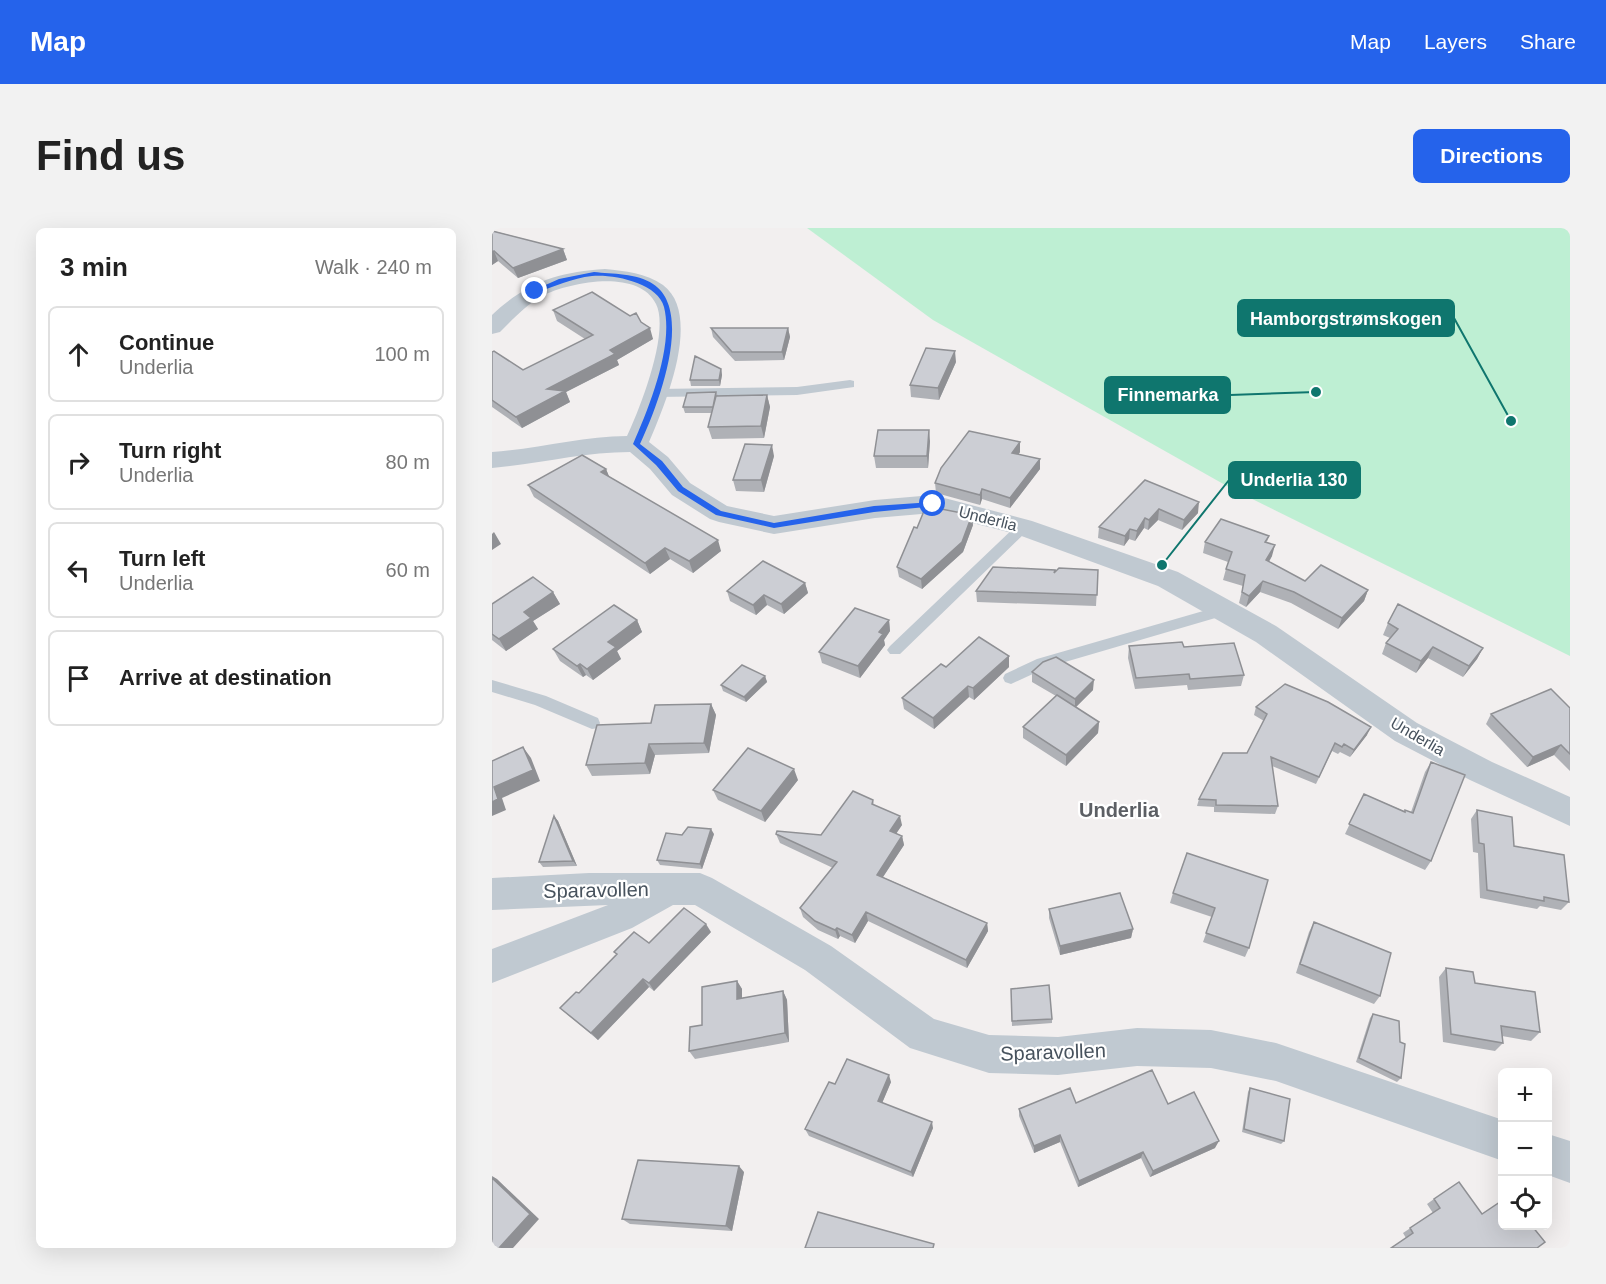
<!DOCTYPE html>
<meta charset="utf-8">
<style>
:root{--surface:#fff;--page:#f2f2f2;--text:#222;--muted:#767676;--line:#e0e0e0;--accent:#2563eb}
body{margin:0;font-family:Helvetica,sans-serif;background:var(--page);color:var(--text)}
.controls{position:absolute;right:18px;bottom:18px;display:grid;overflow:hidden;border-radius:9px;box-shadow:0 6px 24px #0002}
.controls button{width:54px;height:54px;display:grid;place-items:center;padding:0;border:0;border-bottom:2px solid var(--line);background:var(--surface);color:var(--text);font:30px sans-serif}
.stop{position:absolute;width:18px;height:18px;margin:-14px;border:4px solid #2563eb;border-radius:50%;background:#fff}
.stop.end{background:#2563eb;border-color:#fff;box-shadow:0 2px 6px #0008}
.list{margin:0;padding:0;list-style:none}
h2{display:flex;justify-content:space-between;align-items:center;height:78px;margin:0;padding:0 24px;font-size:26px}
h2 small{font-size:20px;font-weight:400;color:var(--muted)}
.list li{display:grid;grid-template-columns:39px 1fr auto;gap:18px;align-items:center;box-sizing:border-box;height:96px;margin:0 12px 12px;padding:0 12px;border:2px solid var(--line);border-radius:9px}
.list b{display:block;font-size:22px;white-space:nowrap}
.list p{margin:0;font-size:20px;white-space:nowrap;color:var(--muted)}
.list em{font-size:20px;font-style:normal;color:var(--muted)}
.icon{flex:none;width:33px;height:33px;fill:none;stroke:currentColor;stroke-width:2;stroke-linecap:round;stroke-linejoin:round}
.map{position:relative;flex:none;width:1078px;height:1020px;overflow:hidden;border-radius:9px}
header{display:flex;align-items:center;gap:36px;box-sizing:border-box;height:84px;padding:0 30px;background:var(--accent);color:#fff}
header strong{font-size:28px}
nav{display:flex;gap:33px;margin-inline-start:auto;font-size:21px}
.intro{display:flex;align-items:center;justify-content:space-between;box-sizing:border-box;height:144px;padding:0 36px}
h1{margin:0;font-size:42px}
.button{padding:15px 27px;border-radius:9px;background:var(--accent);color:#fff;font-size:21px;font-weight:700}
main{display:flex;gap:36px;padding:0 36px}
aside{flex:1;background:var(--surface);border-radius:9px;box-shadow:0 6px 24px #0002}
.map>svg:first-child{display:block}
.green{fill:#beefd3}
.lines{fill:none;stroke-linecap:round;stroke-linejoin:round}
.lane{fill:#c0c9d1;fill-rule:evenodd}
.street{fill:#c0c9d1;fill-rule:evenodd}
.wall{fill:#afb1b6}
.shaded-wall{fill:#8f9094}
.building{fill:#ccced4;stroke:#8f9094;stroke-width:1.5}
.route{fill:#2563eb}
.labels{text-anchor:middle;stroke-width:4.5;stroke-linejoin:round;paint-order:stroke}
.street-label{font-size:16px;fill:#47525d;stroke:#fff}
.quarter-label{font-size:20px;font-weight:bold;fill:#5c5f64;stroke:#fff}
.near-street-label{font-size:20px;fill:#47525d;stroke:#fff}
.leader{fill:none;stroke:#0f766e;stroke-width:2}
.callout-dot{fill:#0f766e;stroke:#fff;stroke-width:2}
.callout{fill:#0f766e;stroke:#0f766e;stroke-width:2}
.callout-label{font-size:18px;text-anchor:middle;font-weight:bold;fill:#fff}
</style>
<header>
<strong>Map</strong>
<nav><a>Map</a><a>Layers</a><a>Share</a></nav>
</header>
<div class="intro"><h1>Find us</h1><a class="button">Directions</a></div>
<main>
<aside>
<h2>3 min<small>Walk · 240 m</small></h2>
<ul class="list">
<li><svg class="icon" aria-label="ahead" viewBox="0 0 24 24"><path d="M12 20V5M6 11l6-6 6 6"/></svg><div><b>Continue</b><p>Underlia</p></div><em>100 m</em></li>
<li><svg class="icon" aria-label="right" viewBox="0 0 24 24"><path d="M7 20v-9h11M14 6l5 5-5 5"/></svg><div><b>Turn right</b><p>Underlia</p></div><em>80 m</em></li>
<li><svg class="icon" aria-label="left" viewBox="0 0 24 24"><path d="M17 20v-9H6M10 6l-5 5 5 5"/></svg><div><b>Turn left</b><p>Underlia</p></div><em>60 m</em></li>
<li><svg class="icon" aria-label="arrive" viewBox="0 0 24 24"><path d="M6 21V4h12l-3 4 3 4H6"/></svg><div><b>Arrive at destination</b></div></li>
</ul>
</aside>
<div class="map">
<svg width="1078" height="1020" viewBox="0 0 1078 1020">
<rect width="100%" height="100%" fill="#f2efef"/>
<path class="green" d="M315 0H1078V428L742 262 441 92Z"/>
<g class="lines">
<path class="lane" d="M358 152 362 153V159L305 167 164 169 158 165 164 161 305 159Z
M531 294 536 296 538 299 536 302 408 426H398L395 422 398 418 526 296Z
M732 377 737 378 739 382 737 386 556 439 519 456 513 454 511 450 513 446 545 431Z
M0 452 54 468 106 490 108 495 106 500 100 501 43 477 0 464Z"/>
<path class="street" d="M113 41C133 43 154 45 171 57 211 87 173 177 157 214L176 229 198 255 235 278 282 288 383 272 441 267 540 293 686 344 784 398 925 495 1000 534 1078 569V598L978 552 903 513 764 414 666 358 524 306 441 285 383 290 282 306 227 294 218 291 180 267 158 241 138 224C91 224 47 236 0 240V224C46 221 90 208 135 208 148 181 178 104 164 76 147 40 77 54 50 68 34 77 21 91 8 104L0 106V87C35 54 66 44 113 41Z
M97 645H208L220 650 339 718 442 791 497 807 566 809 645 800 719 802 784 815 1011 892V933L784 853 719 840 645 838 566 847 497 845 418 820 313 742 203 677H181L140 700 0 755V721L116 677 0 682V650Z
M1056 906 1078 913V955L1056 947Z"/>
</g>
<path class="wall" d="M0 0H5L2 3 71 21 75 32 26 50 6 33 0 37Z
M61 82 149 94 161 111 125 132 127 137 74 164 78 174 30 200 0 179V124L31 142 93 111 65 93Z
M219 100H296L298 109 292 132 243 133 221 109Z
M464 134 447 172 419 169 418 157Z
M229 141 230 147 228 158H199L198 152Z
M224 164 226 168 275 167 278 179 272 210 220 211 216 199 220 185H193L191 179Z
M438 213 436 240H384L382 228Z
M528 214V224L526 227 548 231V241L518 280 490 271 488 277 444 265 443 255Z
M282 228 272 264 244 263 241 252Z
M114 241 117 249 229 323 201 345 178 331 158 346 42 269 36 257Z
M653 252 706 285 690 302 666 292 656 302 652 300 643 313 637 311 632 318 606 310 607 299Z
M481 297 471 324 430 361 407 349 405 339 425 300Z
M777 308 775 314 780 328 777 334 813 353 876 362 872 373 846 401 799 375 768 364 754 379 747 375 751 358 731 352 734 341 736 334 711 325 713 314Z
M606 342 604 378 485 374 484 363 563 344Z
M313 355 316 365 292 386 275 377 264 387 238 373 235 363Z
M61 364 68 376 41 393 46 401 14 423 0 412V376Z
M145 392 150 404 125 423 129 431 101 452 94 447 91 449 68 433 61 421Z
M397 392 398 403 392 412 393 417 368 450 330 435 327 424Z
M896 395 991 420 985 431 971 449 936 430 924 445 890 426 894 415 898 410 891 407Z
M637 418 692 419 752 447 749 458 696 462 695 457 643 461 636 430Z
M454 439H517L482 472 477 469 442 501 412 481 410 470Z
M540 444 601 462 584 479 607 494 606 505 574 538 531 510V499L564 468 540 454Z
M273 448 275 454 254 474 231 463 229 457Z
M219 476 224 487 217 525 163 527 158 546 100 548 94 537 159 495Z
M764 479 875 507 858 529 848 524 846 526 840 523 824 556 780 538 786 578 783 586 722 584V579L705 578 707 571 755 525 772 493 762 487Z
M1078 480V543L1062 527 1035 539 994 496 999 486Z
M939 534V633L933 642 853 606 872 566 912 583 919 584 933 544Z
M306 552 273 594 226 572 221 562Z
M381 572 382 577 410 597 404 605 410 608 412 617 391 649 495 695 496 703 475 740 376 693 363 715 348 708 346 711 326 702 311 689 308 680 341 640 288 615 284 606 329 607Z
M985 582 1022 618 1077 674 1069 682 1048 678 1045 681 988 670 986 625 981 624 979 591Z
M62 588 66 593 85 638 51 639 47 634Z
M222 606 210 641 168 637 165 632Z
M695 625 757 720 753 729 711 714 720 689 678 675 681 665Z
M557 681 641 701 639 710 568 727 557 690Z
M822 694 888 768 882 776 804 745 817 704Z
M219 704 162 763 157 759 106 812 76 787 68 780 87 765 125 727 122 724 157 715Z
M954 740 983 755 1048 804 1039 813 1010 808 1011 815 1003 823 951 814 947 749Z
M245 753 250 761V770L291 763 295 772 297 814 203 831 197 823Z
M519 761 560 791V795L520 798Z
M881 786 909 850 905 854 864 834 878 790Z
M399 854 390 875 441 900 421 949 317 908 313 901 343 856Z
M758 860 792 913 789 916 750 904 756 864Z
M584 875 676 876 723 920 658 949 649 930 586 959 568 914 542 925 527 888V881Z
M252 944 240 1003 138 996 130 991Z
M942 971 990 986 1011 998 914 1010 911 1005 941 985 935 976Z"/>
<path class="shaded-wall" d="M71 21 75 32 26 50 21 40Z
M2 23 6 33 0 37V24Z
M158 100 161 111 125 132 127 137 74 164 78 174 30 200 24 189 55 161 118 122Z
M296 100 298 109 292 132 290 124Z
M463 123 464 134 447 172 446 160Z
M229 141 230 147 228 158 227 152Z
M275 167 278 179 272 210 269 198Z
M437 202 438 213 436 240 435 228Z
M528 214V224L520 236V225Z
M280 217 282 228 272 264 269 252Z
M548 231V241L518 280V270Z
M114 241 119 253 109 244Z
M490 261V271L488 277V267Z
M707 274 706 285 690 302 692 292Z
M667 281 666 292 656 302 657 292Z
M480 287 481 297 471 324 430 361 429 351Z
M653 290 652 300 643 313 645 303Z
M638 301 637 311 632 318 633 308Z
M2 304 9 316 0 322V306Z
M226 312 229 323 201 345 197 333Z
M783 317 780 328 771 343 774 332Z
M173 320 178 331 158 346 153 335Z
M771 353 768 364 754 379 757 368Z
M313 355 316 365 292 386 289 376Z
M876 362 872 373 846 401 850 390Z
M61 364 68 376 41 393 46 401 14 423 7 411 32 384Z
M272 367 275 377 264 387 261 377Z
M145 392 150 404 125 423 129 431 101 452 95 441 116 414Z
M397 392 398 403 392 412 393 417 368 450 366 438 387 404Z
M941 419 936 430 924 445 929 433Z
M991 420 985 431 971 449 977 438Z
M517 428V439L482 472 481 460Z
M88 436 94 447 91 449 85 438Z
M273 448 275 454 254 474 252 469Z
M602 452 601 462 583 480V471Z
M476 458 477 469 442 501 441 490Z
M219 476 224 487 217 525 212 515Z
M607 494 606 505 574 538V527Z
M879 499 875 507 858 529 862 522Z
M157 516 163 527 158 546 153 535Z
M1069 517 1062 527 1035 539 1041 529Z
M31 519 39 530 48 553 10 570 14 582 0 588V574L2 559Z
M302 541 306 552 273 594 269 583Z
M62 588 66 593 85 638 81 633Z
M408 588 410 597 400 612 398 603Z
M219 601 222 606 210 641 208 636Z
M410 608 412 617 387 655 385 647Z
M374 684 376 693 363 715 360 707Z
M495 695 496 703 475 740 474 732Z
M214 696 219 704 162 763 157 755Z
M345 700 348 708 346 711 343 702Z
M641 701 639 710 568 727V718Z
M151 751 157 759 106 812 99 805Z
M245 753 250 761V780L245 771Z
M291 763 295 772 297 814 293 805Z
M397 847 399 854 388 880 386 873Z
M440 894 441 900 421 949 419 944Z
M568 907V914L542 925V918Z
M727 913 723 920 658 949 661 943Z
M651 924 649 930 586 959 587 953Z
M247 938 252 944 240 1003 234 998Z
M0 948 5 951 47 991 21 1020H7Z"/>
<path class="building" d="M0 3 71 21 21 40 2 23 0 24Z
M100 64 138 88 144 85 149 94 158 100 118 122 123 126 55 161 73 163 24 189 0 172V124L2 123 31 142 101 107 61 82Z
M219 100H296L290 124H240Z
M434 120 463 123 446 160 418 157Z
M203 128 229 141 227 152H198Z
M224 164 221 179H191L195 165Z
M275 167 269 198 216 199 224 168Z
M386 202H437L435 228H382Z
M477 203 528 214 520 225 548 231 518 270 490 261 488 267 443 255 449 240Z
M253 216 280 217 269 252H241Z
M90 227 114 241 109 244 226 312 197 333 173 320 153 335 36 257Z
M653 252 707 274 692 292 667 281 657 292 653 290 645 303 638 301 633 308 607 299Z
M434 278 480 287 470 314 429 351 405 339 422 299 425 300Z
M729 291 777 308 773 314 783 317 774 332 813 353 829 337 876 362 850 390 802 364 771 353 757 368 750 364 753 347 734 341 740 324 713 314Z
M271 333 313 355 289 376 272 367 261 377 235 363Z
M501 339 563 342 562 345 567 340 606 342 605 367 484 363Z
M41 349 61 364 32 384 39 390 7 411 0 406V376Z
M906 376 991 420 977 438 941 419 929 433 894 415 906 401 896 395Z
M122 377 145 392 116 414 124 419 95 441 88 436 85 438 61 421Z
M363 380 397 392 387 404 391 406 366 438 327 424Z
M487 409 517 428 481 460 476 458 441 490 410 470 449 436 454 439Z
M690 414 692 419 742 415 752 447 698 451 697 446 644 450 637 418Z
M564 429 602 452 583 471 540 444 551 434Z
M250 437 273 448 252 469 229 457Z
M793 456 836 474 879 499 862 522 852 516 850 519 843 515 827 549 779 529 786 578 724 577V572L707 571 731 525H755L775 486 764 479Z
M1059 461 1078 480V526L1069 517 1041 529 999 486Z
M565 467 607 494 574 527 531 499Z
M219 476 212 515 157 516 153 535 94 537 105 497 159 495 163 477Z
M31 519 41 542 2 559 6 571 0 574V533Z
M256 520 302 541 269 583 221 562Z
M939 534 973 547 939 633 857 596 872 566 913 584V582L921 585Z
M361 563 381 572 380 576 408 588 398 603 410 608 385 647 495 695 474 732 374 684 360 707 345 700 343 702 323 693 308 680 345 634 284 606 285 603 329 607Z
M985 582 1020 589 1022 618 1072 627 1077 674 1052 669V673L995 662 992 616 987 615Z
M62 588 81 633 47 634Z
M196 599 219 601 208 636 165 632 174 605 190 607Z
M695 625 776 652 757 720 714 705 723 680 681 665Z
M628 665 641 701 568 718 557 681Z
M192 680 214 696 157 755 151 751 99 805 68 780 84 764 87 765 125 726 122 724 142 704 157 715Z
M822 694 899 725 888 768 808 736Z
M954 740 981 744 983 755 1043 764 1048 804 1009 798 1011 815 959 806Z
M245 753V771L291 763 293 805 197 823 198 799 210 797V759Z
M557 757 560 791 520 793 519 761Z
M881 786 907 793 908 814 913 816 909 850 867 830Z
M355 831 397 847 386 873 440 894 419 944 313 901 337 854 343 856Z
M660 842 676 876 702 864 727 913 661 943 651 924 587 953 568 907 542 918 527 881 578 860 584 875Z
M758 860 798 871 792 913 752 901Z
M146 932 247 938 234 998 130 991Z
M0 950 38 986 7 1020H0Z
M967 954 990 986 1011 972V998H1040L1053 1014 1045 1020H899L921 1005 918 1000 948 980 942 971Z
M326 984 442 1016 441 1020H313Z"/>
<path class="route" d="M102 44C120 46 145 45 161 56 203 83 165 180 148 216L170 233 191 259 229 283 282 295 382 278 441 274 445 276 444 278 382 284 282 300 224 287 186 263 164 237 141 216C157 180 182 118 172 79 166 55 122 46 100 48 80 50 62 59 43 65L40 63 67 51Z"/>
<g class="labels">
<g class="street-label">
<text transform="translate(496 290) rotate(14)" y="6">Underlia</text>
<text transform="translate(926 508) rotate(30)" y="6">Underlia</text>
</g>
<g class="quarter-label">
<text x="627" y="589">Underlia</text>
</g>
<g class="near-street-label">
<text transform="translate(104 662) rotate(-1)" y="7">Sparavollen</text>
<text transform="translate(561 824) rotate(-2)" y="7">Sparavollen</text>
</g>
</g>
<path class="leader" d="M1019 193L962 90M824 164L738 167M670 337L737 252"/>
<g class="callout-dot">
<circle cx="1019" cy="193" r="6"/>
<circle cx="824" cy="164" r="6"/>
<circle cx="670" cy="337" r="6"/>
</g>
<g class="callout">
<rect x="746" y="72" width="216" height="36" rx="6"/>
<rect x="613" y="149" width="125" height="36" rx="6"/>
<rect x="737" y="234" width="131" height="36" rx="6"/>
</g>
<g class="callout-label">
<text x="854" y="97">Hamborgstrømskogen</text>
<text x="676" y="173">Finnemarka</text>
<text x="802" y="258">Underlia 130</text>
</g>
</svg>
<div class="controls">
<button>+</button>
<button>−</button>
<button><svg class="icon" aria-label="locate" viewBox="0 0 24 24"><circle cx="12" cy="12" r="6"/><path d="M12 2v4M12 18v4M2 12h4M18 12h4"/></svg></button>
</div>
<div class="stop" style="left:441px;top:276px"></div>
<div class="stop end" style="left:43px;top:63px"></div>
</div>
</main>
